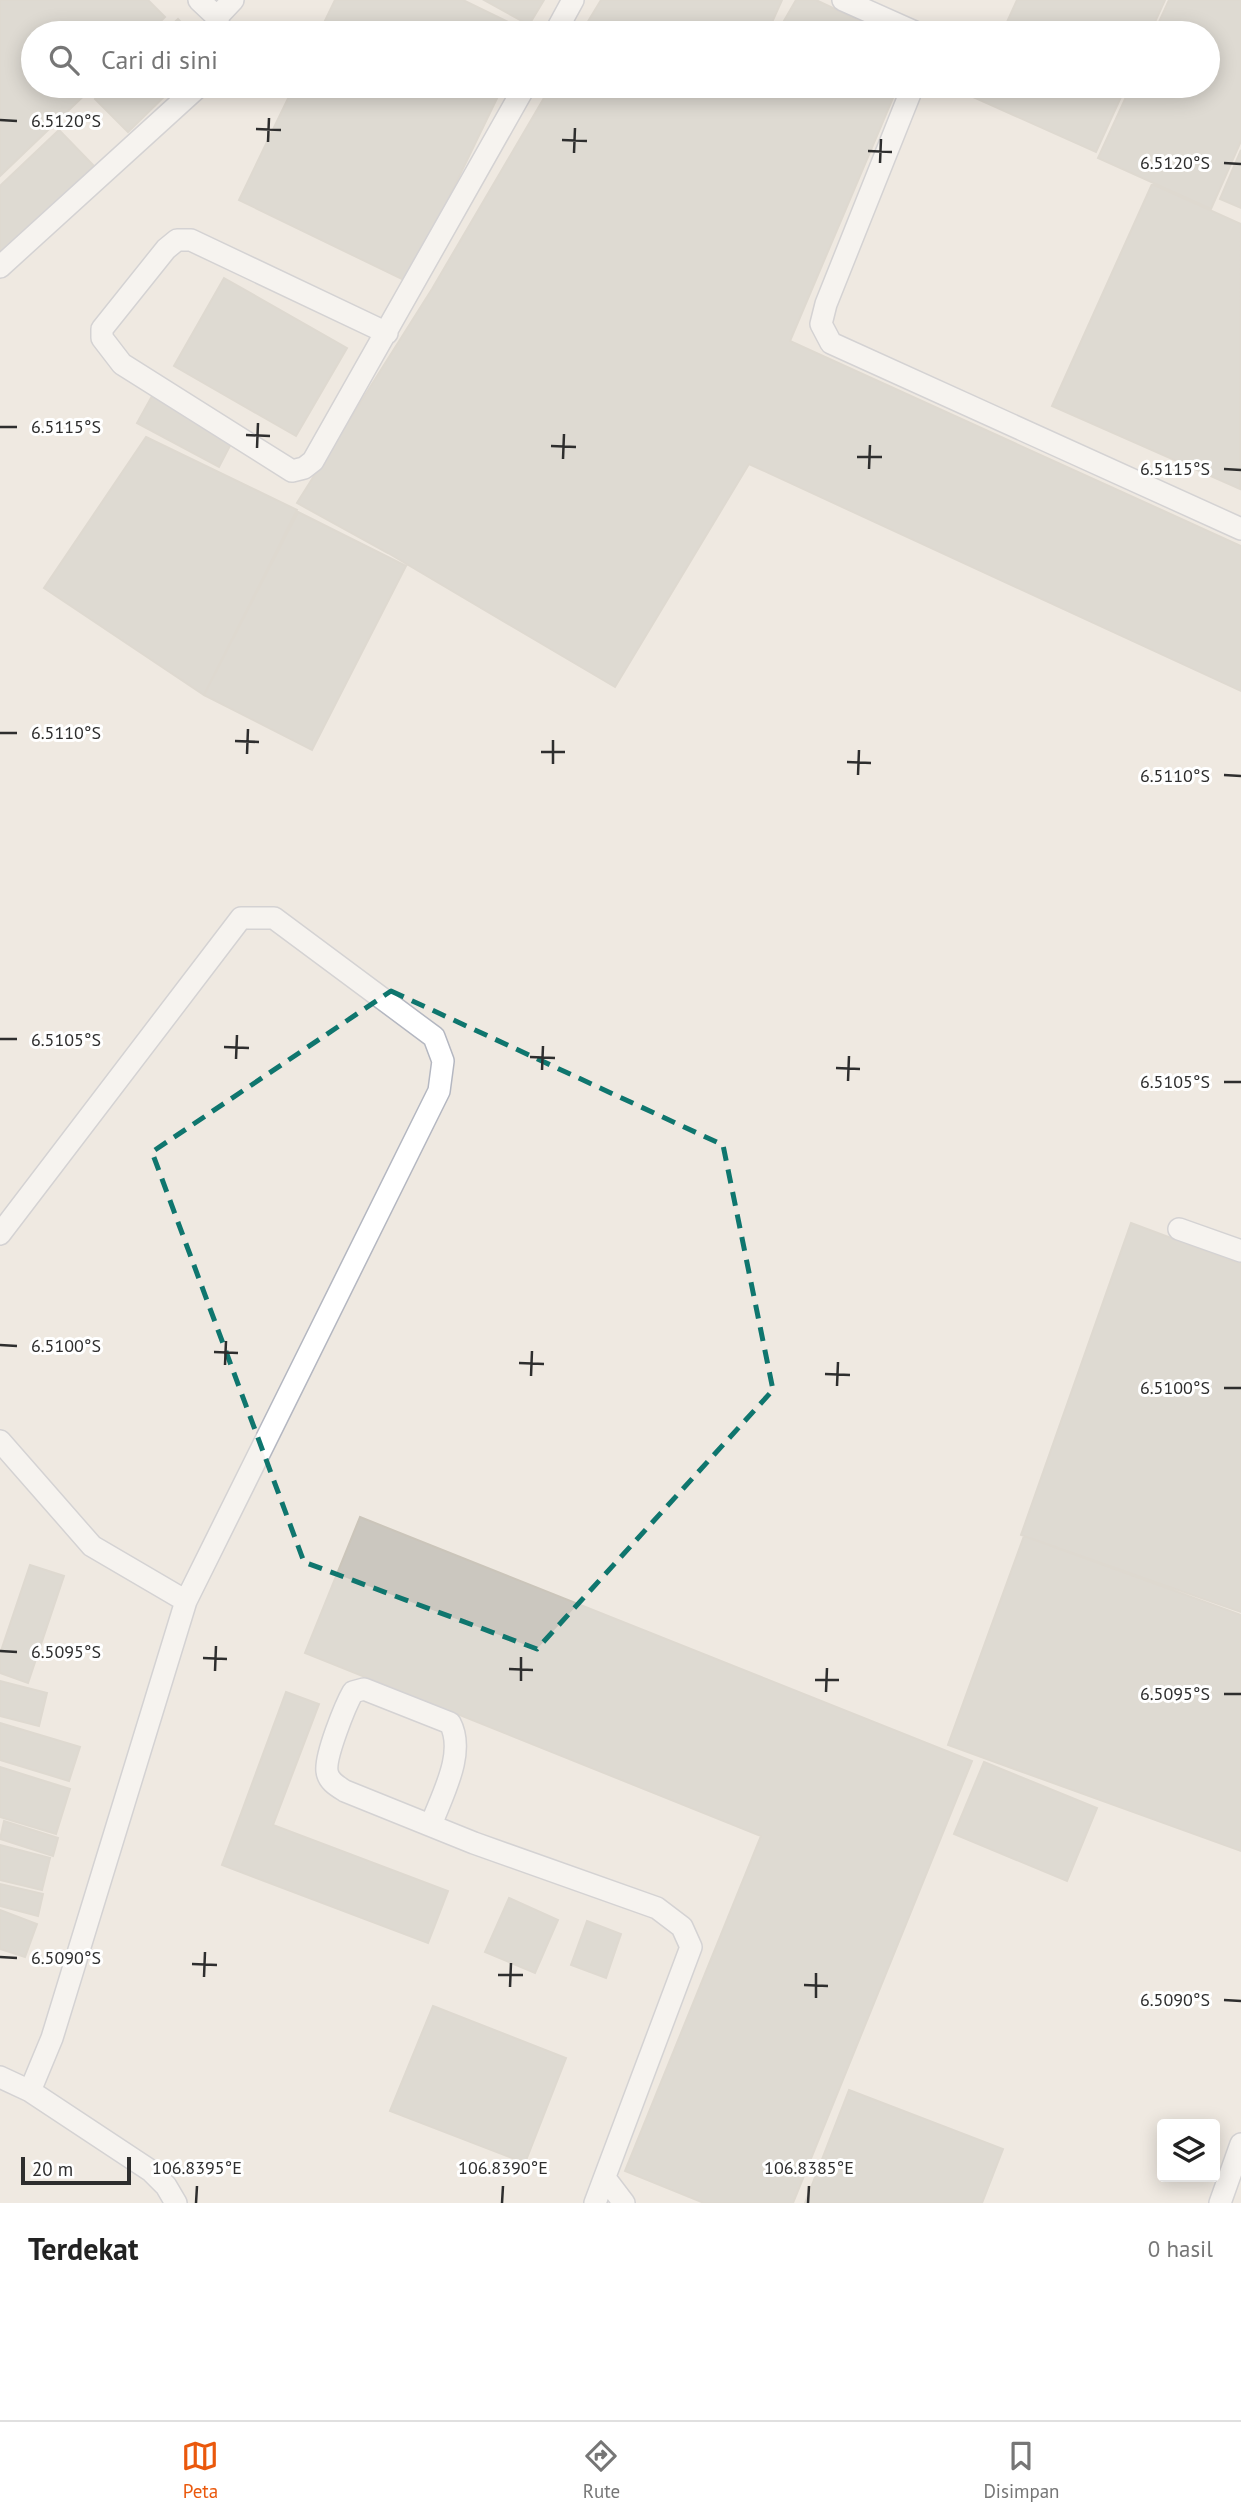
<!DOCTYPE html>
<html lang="id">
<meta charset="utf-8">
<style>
:root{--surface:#fff;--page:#f2f2f2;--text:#222;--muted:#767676;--line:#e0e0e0;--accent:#ea580c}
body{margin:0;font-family:"PT Sans",sans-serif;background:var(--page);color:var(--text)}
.controls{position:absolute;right:21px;bottom:21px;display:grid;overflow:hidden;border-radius:7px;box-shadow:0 4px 18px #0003}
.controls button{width:63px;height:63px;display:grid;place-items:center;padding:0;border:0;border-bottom:2px solid var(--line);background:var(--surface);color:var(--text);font:35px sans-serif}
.scale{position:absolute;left:21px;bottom:18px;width:110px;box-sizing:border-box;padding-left:7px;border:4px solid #2e2e2e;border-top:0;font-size:19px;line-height:24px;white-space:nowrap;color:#2e2e2e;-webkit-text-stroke:5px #fff;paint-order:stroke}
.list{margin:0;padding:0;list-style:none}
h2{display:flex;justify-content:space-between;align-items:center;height:91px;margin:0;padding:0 28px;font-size:30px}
h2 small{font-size:23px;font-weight:400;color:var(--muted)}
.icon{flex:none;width:38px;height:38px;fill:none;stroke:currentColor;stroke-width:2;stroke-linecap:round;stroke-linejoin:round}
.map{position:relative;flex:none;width:1241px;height:2203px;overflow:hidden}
.search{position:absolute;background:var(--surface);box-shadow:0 4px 18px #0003;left:21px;right:21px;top:21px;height:77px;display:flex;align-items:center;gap:18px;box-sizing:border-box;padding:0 24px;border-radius:38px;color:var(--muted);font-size:26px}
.sheet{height:217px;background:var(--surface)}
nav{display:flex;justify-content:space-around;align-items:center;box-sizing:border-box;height:98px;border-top:2px solid var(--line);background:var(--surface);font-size:19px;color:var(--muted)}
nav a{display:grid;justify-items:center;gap:4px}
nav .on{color:var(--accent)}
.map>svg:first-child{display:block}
.building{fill:#cbc7bf;stroke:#cbc5ba;stroke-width:2}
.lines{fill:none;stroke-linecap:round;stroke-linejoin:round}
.lane-casing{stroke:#b4b7c1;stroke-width:24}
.lane{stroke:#fff;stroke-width:21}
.marked{fill:none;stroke:#0f766e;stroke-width:5;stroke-dasharray:14 9;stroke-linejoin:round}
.ticks{fill:none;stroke:#2e2e2e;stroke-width:2.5}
.ticks-label{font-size:18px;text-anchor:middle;fill:#2e2e2e;stroke:#fff;stroke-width:6;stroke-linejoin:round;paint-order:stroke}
</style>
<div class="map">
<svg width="1241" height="2203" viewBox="0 0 1241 2203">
<rect width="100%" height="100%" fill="#efe9e1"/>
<path class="building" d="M0 0H148L165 17 149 33H33V86H94L0 176Z
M335 0H463L529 32 319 33Z
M484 0H544L529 25Z
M601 0H782L769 29 777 33 796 0H816L886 33H581Z
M1017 0H1165L1150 33H1002Z
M1169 0H1241V141L1211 209 1098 158 1131 86H1208V33H1154Z
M178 19 191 33H163Z
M108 86H175L128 132 95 99Z
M294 86H503L408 282 239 200Z
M551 86H898L790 341 1241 546V691L749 464 615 687 388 553 297 503 432 289Z
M978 86H1126L1096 152 973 97Z
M59 130 94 166 0 256V186Z
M1241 150V208L1220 199Z
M1152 184 1241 224 1240 489 1052 406Z
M224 278 347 348 296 436 174 366Z
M152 396 233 440 219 467 137 423Z
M146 437 297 510 204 695 44 588Z
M298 512 406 566 312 750 204 695Z
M1131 1223 1241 1264V1612L1021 1535Z
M360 1517 972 1761 793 2203H704L625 2171 761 1836 305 1653Z
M1024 1536 1241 1615V1851L948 1745Z
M30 1565 64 1576 28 1683 0 1673V1654Z
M0 1681 47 1693 39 1726 0 1716Z
M286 1692 319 1704 273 1825 448 1891 428 1943 222 1865Z
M0 1723 80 1747 69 1781 0 1760Z
M984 1762 1097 1808 1067 1881 954 1834Z
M0 1767 70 1789 56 1834 0 1817Z
M4 1821 58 1838 53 1856 0 1839Z
M0 1845 50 1858 42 1890 0 1880Z
M0 1884 43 1894 38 1916 0 1906Z
M509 1898 558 1920 535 1973 485 1952Z
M0 1910 37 1924 25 1957 0 1949Z
M587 1921 621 1934 606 1978 571 1965Z
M433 2006 566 2058 525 2163 390 2111Z
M849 2090 1003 2149 982 2203H805Z"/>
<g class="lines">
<defs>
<path id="lane" d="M199 0 217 17 221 33
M843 0 917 33
M217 17 233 0
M555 33 573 0
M913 86 826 304 821 324 831 343 1241 529
M0 267 199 86
M387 333 191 240H177L166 249 102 329V338L122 364 292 471 304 468 313 461 525 86
M1179 1229 1241 1251
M0 1234 241 918H274L434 1037 443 1061 439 1091 186 1601 52 2038 30 2091 0 2077
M0 1441 92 1546 186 1601
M431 1825C442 1795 466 1753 450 1723L364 1689 353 1692C345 1706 325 1756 327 1771 328 1781 337 1786 345 1791L474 1843 657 1908 682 1927 691 1947 595 2203
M30 2091 151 2171 166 2186 176 2203
M605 2178 624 2203
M1220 2203 1241 2144"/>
</defs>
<use href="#lane" class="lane-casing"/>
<use href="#lane" class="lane"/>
</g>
<path d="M0 0H1241V2203H0ZM391 991 723 1145 773 1390 537 1649 304 1562 152 1152Z" fill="#efe9e1" fill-opacity=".55" fill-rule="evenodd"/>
<path class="marked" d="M391 991 723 1145 773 1390 537 1649 304 1562 152 1152Z"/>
<path class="ticks" d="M0 120 17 121M256 129 281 130M562 140 587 141M268 142 269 118M868 151 892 152M574 153 575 128M880 163 881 139M1224 163 1241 164M0 427H17M246 435 270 436M551 446 576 447M257 448 258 423M857 457H882M563 459 564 434M869 469 870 445M1224 469 1241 470M0 733H17M235 741 259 742M541 752H565M247 754 248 729M847 762 871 763M553 764V740M858 775 859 750M1224 775 1241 776M0 1039H17M224 1047 249 1048M530 1057 555 1058M236 1059 237 1035M836 1068 860 1069M542 1070 543 1046M848 1081 849 1056M1224 1082H1241M0 1345 17 1346M214 1352 238 1353M519 1363 544 1364M225 1365 226 1341M825 1374 850 1375M531 1376 532 1351M837 1386 838 1362M1224 1388H1241M0 1651 17 1652M203 1658 227 1659M509 1669 533 1670M215 1671 216 1646M815 1680H839M521 1681V1657M826 1692 827 1668M1224 1694H1241M0 1957 17 1958M192 1964 217 1965M498 1975H523M204 1977 205 1952M804 1985 828 1986M510 1987 511 1963M816 1998V1973M1224 2000 1241 2001M196 2203 197 2186M502 2203 503 2186M808 2203 809 2186"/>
<g class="ticks-label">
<text x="66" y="127">6.5120°S</text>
<text x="1175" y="169">6.5120°S</text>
<text x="66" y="433">6.5115°S</text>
<text x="1175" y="475">6.5115°S</text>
<text x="66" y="739">6.5110°S</text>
<text x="1175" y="782">6.5110°S</text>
<text x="66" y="1046">6.5105°S</text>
<text x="1175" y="1088">6.5105°S</text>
<text x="66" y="1352">6.5100°S</text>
<text x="1175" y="1394">6.5100°S</text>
<text x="66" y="1658">6.5095°S</text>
<text x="1175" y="1700">6.5095°S</text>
<text x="66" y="1964">6.5090°S</text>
<text x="1175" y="2006">6.5090°S</text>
<text x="197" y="2174">106.8395°E</text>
<text x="503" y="2174">106.8390°E</text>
<text x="809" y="2174">106.8385°E</text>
</g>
</svg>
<div class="controls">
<button><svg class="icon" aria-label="layers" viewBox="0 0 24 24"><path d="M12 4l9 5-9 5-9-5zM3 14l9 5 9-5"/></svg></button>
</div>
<div class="scale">20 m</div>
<div class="search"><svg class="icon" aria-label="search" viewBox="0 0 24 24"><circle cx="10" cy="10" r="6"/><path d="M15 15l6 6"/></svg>Cari di sini</div>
</div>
<section class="sheet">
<h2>Terdekat<small>0 hasil</small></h2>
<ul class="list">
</ul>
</section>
<nav>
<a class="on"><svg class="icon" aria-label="map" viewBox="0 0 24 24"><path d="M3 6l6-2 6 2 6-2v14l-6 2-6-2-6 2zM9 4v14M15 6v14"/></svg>Peta</a>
<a><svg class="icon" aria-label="directions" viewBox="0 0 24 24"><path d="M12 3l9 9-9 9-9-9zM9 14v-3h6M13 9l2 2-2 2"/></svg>Rute</a>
<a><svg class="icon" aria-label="saved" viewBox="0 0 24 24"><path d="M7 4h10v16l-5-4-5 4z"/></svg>Disimpan</a>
</nav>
